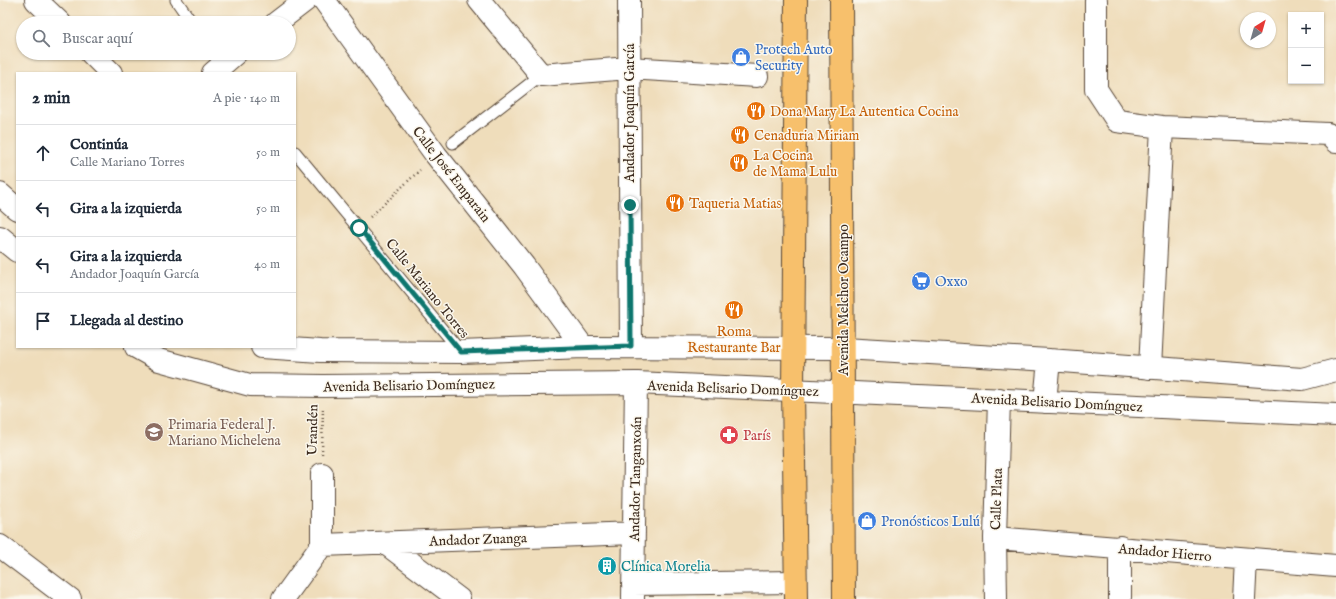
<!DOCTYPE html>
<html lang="es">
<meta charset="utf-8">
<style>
:root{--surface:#fff;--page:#f6f6f7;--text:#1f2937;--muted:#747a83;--line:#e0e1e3}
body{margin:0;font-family:"IM FELL English",serif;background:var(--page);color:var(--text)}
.controls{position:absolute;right:12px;top:12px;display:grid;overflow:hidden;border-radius:0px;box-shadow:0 1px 3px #0004}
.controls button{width:36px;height:36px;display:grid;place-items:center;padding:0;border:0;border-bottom:1px solid var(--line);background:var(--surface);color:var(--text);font:20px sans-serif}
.compass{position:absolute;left:1240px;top:12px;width:36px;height:36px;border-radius:50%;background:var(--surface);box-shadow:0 1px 3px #0004;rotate:37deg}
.stop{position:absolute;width:12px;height:12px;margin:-9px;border:3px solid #0f766e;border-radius:50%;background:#fff}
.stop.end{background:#0f766e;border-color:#fff;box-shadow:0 1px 4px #0008}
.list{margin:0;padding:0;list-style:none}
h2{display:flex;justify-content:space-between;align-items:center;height:52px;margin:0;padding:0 16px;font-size:17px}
h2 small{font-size:13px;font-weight:400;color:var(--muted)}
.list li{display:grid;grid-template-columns:26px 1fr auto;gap:12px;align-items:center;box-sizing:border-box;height:56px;padding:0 16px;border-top:1px solid var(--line)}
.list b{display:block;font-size:15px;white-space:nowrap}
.list p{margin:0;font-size:13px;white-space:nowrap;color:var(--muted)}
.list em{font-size:13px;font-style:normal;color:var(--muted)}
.icon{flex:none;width:22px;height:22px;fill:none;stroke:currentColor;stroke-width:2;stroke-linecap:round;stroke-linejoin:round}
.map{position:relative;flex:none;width:1336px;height:599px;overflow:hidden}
.search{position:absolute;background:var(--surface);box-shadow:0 1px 3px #0004;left:16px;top:16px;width:280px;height:44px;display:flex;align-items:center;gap:10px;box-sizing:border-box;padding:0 14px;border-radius:22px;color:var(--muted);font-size:15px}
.panel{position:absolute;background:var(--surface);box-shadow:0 1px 3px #0004;left:16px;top:72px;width:280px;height:276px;border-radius:0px}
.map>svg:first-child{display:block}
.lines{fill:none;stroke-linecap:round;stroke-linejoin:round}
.service-casing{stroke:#564536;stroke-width:13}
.minor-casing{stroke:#564536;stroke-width:24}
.tertiary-casing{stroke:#564536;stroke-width:24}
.primary-casing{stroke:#564536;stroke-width:24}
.path{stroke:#564536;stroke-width:2.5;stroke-dasharray:1 3;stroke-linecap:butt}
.service{stroke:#fff;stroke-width:11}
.minor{stroke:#fff;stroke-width:22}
.tertiary{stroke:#fff;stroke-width:22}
.primary{stroke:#f7c06c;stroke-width:22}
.route{stroke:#0f766e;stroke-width:5}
.labels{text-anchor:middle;stroke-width:3;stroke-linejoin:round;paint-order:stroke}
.shop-label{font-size:14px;fill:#366cbe;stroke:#fbf7ec;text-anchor:start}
.food-label{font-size:14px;fill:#c56008;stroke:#fbf7ec;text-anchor:start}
.street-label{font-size:14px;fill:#3b2a1e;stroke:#fbf7ec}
.education-label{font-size:14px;fill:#785e54;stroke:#fbf7ec;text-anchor:start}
.health-label{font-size:14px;fill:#be3a42;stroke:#fbf7ec;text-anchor:start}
.culture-label{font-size:14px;fill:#0d838f;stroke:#fbf7ec;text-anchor:start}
</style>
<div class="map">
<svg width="1336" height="599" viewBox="0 0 1336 599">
<rect width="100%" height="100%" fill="#fbf7ec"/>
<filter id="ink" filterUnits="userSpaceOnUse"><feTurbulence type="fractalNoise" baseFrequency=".025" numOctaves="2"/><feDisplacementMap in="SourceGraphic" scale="8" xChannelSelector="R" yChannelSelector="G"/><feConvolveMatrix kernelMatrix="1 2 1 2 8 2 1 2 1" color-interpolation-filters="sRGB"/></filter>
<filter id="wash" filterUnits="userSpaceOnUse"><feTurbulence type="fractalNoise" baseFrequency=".012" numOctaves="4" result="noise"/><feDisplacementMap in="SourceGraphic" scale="16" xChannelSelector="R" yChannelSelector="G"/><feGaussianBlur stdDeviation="0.9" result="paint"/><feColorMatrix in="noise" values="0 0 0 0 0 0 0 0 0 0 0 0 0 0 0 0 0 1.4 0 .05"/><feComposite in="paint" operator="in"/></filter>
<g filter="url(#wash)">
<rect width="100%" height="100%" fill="#efddbb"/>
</g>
<g filter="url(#ink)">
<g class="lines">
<defs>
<path id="service" d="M176 0 192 23
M213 53 224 69
M453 143 541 75
M295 152 461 352"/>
<path id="minor" d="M36 0 60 23
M324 0 436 155 524 266 583 347
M479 0 541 75 629 68 757 76
M629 0 631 347
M1096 0V89L1117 121 1162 127 1328 134 1336 142
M276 23 306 0
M91 53 111 73
M213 73 236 53
M1150 368 1162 127
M995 538 1336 566
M385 543 459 599
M322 545 634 533
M0 546 70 599
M633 584 795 582
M283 599 322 545V474
M633 599 636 383
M996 599 995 538 999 399
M1120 599V547
M1244 599 1246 559"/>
<path id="tertiary" d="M0 194 17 209
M0 237 17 251
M136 347 159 360 250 385 323 386 636 383 1336 415
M262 347 320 351 461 352 583 347 844 348 1049 360 1302 379 1336 370
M1045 402 1049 360"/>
<path id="primary" d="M841 0 844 599
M796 599 793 390 796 0"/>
</defs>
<use href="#service" class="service-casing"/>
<use href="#minor" class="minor-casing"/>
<use href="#tertiary" class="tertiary-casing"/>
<use href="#primary" class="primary-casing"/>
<path class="path" d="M370 217 420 170
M322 454 323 407"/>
<use href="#service" class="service"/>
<use href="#minor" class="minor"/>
<use href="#tertiary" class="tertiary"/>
<use href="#primary" class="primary"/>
</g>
</g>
<g class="lines" filter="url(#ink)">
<path class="route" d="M359 228 461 352 631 346 630 205"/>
</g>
<defs>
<symbol id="shop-disc" viewBox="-11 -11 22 22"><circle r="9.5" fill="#3f7fe0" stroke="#fbf7ec"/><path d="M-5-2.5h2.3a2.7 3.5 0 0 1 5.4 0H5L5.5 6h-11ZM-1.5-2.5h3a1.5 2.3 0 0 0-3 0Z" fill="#fff"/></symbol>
<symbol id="restaurant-disc" viewBox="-11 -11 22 22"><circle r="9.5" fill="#e8710a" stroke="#fbf7ec"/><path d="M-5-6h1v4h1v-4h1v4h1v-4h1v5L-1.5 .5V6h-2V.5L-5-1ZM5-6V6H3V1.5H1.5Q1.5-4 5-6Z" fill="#fff"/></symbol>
<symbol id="supermarket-disc" viewBox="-11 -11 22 22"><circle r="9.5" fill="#3f7fe0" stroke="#fbf7ec"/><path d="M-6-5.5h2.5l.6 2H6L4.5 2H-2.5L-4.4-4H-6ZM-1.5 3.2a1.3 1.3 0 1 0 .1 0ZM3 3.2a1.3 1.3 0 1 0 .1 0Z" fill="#fff"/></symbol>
<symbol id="school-disc" viewBox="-11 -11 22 22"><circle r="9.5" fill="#8d6e63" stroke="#fbf7ec"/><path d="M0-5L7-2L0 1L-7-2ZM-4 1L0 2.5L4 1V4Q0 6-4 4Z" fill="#fff"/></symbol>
<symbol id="pharmacy-disc" viewBox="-11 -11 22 22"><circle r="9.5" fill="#e0444e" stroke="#fbf7ec"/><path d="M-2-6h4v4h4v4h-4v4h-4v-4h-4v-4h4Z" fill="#fff"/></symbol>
<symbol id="building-disc" viewBox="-11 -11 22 22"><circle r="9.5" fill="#0f9aa8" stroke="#fbf7ec"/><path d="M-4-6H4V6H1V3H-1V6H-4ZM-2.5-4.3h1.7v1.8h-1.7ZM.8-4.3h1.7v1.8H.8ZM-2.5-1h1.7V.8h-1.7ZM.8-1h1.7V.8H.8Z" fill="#fff"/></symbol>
</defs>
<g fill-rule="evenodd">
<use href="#shop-disc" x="730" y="46" width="22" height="22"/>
<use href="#restaurant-disc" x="745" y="100" width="22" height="22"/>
<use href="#restaurant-disc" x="729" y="124" width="22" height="22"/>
<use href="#restaurant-disc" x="728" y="152" width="22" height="22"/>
<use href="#restaurant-disc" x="664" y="192" width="22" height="22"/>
<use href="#supermarket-disc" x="910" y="270" width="22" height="22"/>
<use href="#restaurant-disc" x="723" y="299" width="22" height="22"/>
<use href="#school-disc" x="143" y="421" width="22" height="22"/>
<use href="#pharmacy-disc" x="718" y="424" width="22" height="22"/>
<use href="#shop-disc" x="856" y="510" width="22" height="22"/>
<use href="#building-disc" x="596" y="555" width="22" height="22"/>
</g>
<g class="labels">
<g class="shop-label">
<text x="755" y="54">Protech Auto<tspan x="755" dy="16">Security</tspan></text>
<text x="935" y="286">Oxxo</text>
<text x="881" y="526">Pronósticos Lulú</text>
</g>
<g class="food-label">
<text x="770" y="116">Dona Mary La Autentica Cocina</text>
<text x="754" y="140">Cenaduria Miriam</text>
<text x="753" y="160">La Cocina<tspan x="753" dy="16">de Mama Lulu</tspan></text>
<text x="689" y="208">Taqueria Matias</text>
<text x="734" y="336" text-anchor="middle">Roma<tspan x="734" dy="16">Restaurante Bar</tspan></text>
</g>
<g class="street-label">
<text transform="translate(629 113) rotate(-90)" y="5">Andador Joaquín García</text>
<text transform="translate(452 174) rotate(52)" y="5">Calle José Emparain</text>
<text transform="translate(428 288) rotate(51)" y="5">Calle Mariano Torres</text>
<text transform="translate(843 300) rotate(-90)" y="5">Avenida Melchor Ocampo</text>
<text transform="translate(409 385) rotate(-1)" y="5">Avenida Belisario Domínguez</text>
<text transform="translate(733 388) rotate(2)" y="5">Avenida Belisario Domínguez</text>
<text transform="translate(1057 402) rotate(3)" y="5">Avenida Belisario Domínguez</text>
<text transform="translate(312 430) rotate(-89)" y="5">Urandén</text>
<text transform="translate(635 479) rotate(-89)" y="5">Andador Tanganxoán</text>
<text transform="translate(996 499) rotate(-88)" y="5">Calle Plata</text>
<text transform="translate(478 539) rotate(-2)" y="5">Andador Zuanga</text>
<text transform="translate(1165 552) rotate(5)" y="5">Andador Hierro</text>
</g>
<g class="education-label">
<text x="168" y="429">Primaria Federal J.<tspan x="168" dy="16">Mariano Michelena</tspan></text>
</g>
<g class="health-label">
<text x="743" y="440">París</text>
</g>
<g class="culture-label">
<text x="621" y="571">Clínica Morelia</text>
</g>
</g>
</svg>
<div class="controls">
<button>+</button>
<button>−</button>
</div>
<svg class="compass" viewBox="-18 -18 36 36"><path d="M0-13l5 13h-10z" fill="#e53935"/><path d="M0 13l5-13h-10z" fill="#747a83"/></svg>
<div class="stop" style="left:359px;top:228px"></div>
<div class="stop end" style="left:630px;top:205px"></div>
<div class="search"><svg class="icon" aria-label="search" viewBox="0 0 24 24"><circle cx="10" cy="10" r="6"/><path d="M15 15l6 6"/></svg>Buscar aquí</div>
<section class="panel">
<h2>2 min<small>A pie · 140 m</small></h2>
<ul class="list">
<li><svg class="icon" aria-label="ahead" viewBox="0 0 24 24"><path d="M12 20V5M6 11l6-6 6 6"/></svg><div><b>Continúa</b><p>Calle Mariano Torres</p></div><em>50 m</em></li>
<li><svg class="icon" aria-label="left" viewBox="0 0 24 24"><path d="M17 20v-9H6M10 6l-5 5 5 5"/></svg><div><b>Gira a la izquierda</b></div><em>50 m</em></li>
<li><svg class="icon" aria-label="left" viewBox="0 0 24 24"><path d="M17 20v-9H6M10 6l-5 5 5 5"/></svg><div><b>Gira a la izquierda</b><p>Andador Joaquín García</p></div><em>40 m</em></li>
<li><svg class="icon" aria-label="arrive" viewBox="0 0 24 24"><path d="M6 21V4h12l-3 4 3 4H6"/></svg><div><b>Llegada al destino</b></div></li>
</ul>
</section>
</div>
